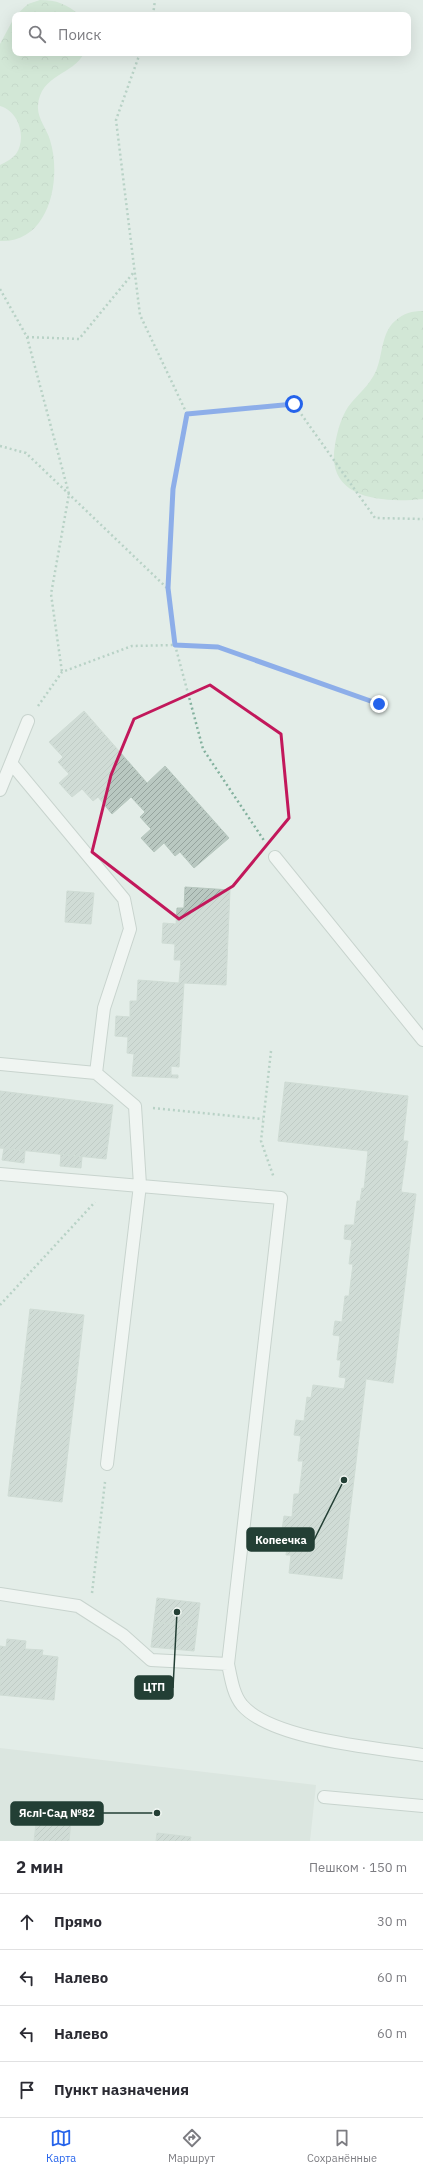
<!DOCTYPE html>
<html lang="ru">
<meta charset="utf-8">
<style>
:root{--surface:#fff;--page:#f2f2f3;--text:#2b2b33;--muted:#7c7c81;--line:#e1e1e2;--accent:#2563eb}
body{margin:0;font-family:"IBM Plex Sans",sans-serif;background:var(--page);color:var(--text)}
.stop{position:absolute;width:12px;height:12px;margin:-9px;border:3px solid #2563eb;border-radius:50%;background:#fff}
.stop.end{background:#2563eb;border-color:#fff;box-shadow:0 1px 4px #0008}
.list{margin:0;padding:0;list-style:none}
h2{display:flex;justify-content:space-between;align-items:center;height:52px;margin:0;padding:0 16px;font-size:17px}
h2 small{font-size:13px;font-weight:400;color:var(--muted)}
.list li{display:grid;grid-template-columns:26px 1fr auto;gap:12px;align-items:center;box-sizing:border-box;height:56px;padding:0 16px;border-top:1px solid var(--line)}
.list b{display:block;font-size:15px;white-space:nowrap}
.list em{font-size:13px;font-style:normal;color:var(--muted)}
.icon{flex:none;width:22px;height:22px;fill:none;stroke:currentColor;stroke-width:2;stroke-linecap:round;stroke-linejoin:round}
.map{position:relative;flex:none;width:423px;height:1841px;overflow:hidden}
.search{position:absolute;background:var(--surface);box-shadow:0 4px 16px #0002;left:12px;right:12px;top:12px;height:44px;display:flex;align-items:center;gap:10px;box-sizing:border-box;padding:0 14px;border-radius:8px;color:var(--muted);font-size:15px}
.sheet{height:276px;background:var(--surface)}
nav{display:flex;justify-content:space-around;align-items:center;box-sizing:border-box;height:56px;border-top:1px solid var(--line);background:var(--surface);font-size:11px;color:var(--muted)}
nav a{display:grid;justify-items:center;gap:2px}
nav .on{color:var(--accent)}
.map>svg:first-child{display:block}
.built{fill:#d1ddd7}
.forest{fill:url(#forest-crowns)}
.building{fill:url(#building-hatch);stroke:#b6c7be}
.lines{fill:none;stroke-linecap:round;stroke-linejoin:round}
.service-casing{stroke:#a6b5af;stroke-width:14}
.minor-casing{stroke:#a6b5af;stroke-width:14}
.path{stroke:#83b19e;stroke-width:2.5;stroke-dasharray:2 3;stroke-linecap:butt}
.service{stroke:#fff;stroke-width:12}
.minor{stroke:#fff;stroke-width:12}
.route{stroke:#2563eb;stroke-width:5}
.marked{fill:none;stroke:#c2185b;stroke-width:3;stroke-linejoin:round}
.leader{fill:none;stroke:#233f35;stroke-width:1.5}
.callout-dot{fill:#233f35;stroke:#f4faf6;stroke-width:1.5}
.callout{fill:#233f35;stroke:#233f35;stroke-width:1.5}
.callout-label{font-size:11px;text-anchor:middle;font-weight:bold;fill:#fff}
</style>
<div class="map">
<svg width="423" height="1841" viewBox="0 0 423 1841">
<defs>
<pattern id="forest-crowns" width="20" height="18" patternUnits="userSpaceOnUse"><rect width="20" height="18" fill="#bcdfc2"/><path d="M2 6a3 3 0 1 1 6 0M12 15a3 3 0 1 1 6 0" fill="none" stroke="#a1c0a7"/></pattern>
<pattern id="building-hatch" width="6" height="6" patternUnits="userSpaceOnUse"><rect width="6" height="6" fill="#b9c8c1"/><path d="M-1 1l2-2M0 6l6-6M5 7l2-2" fill="none" stroke="#96a49e"/></pattern>
</defs>
<rect width="100%" height="100%" fill="#e3ede8"/>
<path class="built" d="M0 1748 316 1785 310 1841H0Z"/>
<path class="forest" d="M40 0C57 0 66 4 80 15H16L28 4Z
M15 16V53H84C74 75 40 74 38 106 37 118 47 129 50 140 62 178 50 243 0 241V165C6 162 12 159 16 154 27 138 19 111 0 106V44Z
M423 311V499C383 503 325 500 335 445 337 432 341 418 348 407 357 395 370 385 376 371 383 355 381 333 395 321 404 313 412 311 423 311Z"/>
<path class="building" d="M84 711 147 783 165 766 229 838 194 868 180 852 175 856 164 843 154 852 141 838 151 829 140 817 145 812 131 797 112 814 98 797 93 801 82 789 72 797 59 783 69 774 58 762 63 757 49 742Z
M185 887 230 890 226 985 184 983 179 1067 171 1066V1075H178V1078L132 1076 134 1054 127 1053 128 1037 115 1036 116 1016 130 1017V1001H137L138 980 179 983 181 960H174L175 944 162 943 163 923 176 924 177 908H184Z
M67 891 94 893 91 924 65 922Z
M285 1082 408 1096 403 1141H408L401 1192 416 1194 393 1383 366 1379 342 1579 289 1573 291 1555H286L289 1531 282 1530 284 1516 292 1517 294 1494H299L303 1461H298L301 1436 294 1435 296 1420 304 1421 307 1397 311 1398 313 1385 344 1389 346 1378 339 1377 341 1360H337L340 1336 333 1335 335 1321 342 1322 345 1296H349L353 1264H349L352 1240 344 1239 345 1225H354L357 1201H360L362 1188 364 1189 368 1151 278 1141Z
M0 1091 113 1105 106 1159 0 1148Z
M4 1148 25 1151 24 1163 2 1160Z
M61 1154 82 1157 81 1168 60 1166Z
M30 1309 84 1315 62 1502 8 1496Z
M157 1598 200 1603 197 1627 154 1622Z
M154 1622 197 1627 194 1651 151 1647Z
M7 1639 26 1641 25 1649 43 1650 42 1655 58 1657 54 1700 0 1695V1646L6 1647Z
M38 1807 72 1811 69 1841H34Z
M157 1833 191 1837 190 1841H156Z"/>
<g class="lines">
<defs>
<path id="service" d="M11 763 28 721
M0 790 11 763 124 899 130 929 104 1008 96 1073
M0 1064 96 1073 135 1106 140 1185 107 1464
M0 1174 281 1198 228 1664C231 1678 233 1694 242 1705 272 1740 378 1748 423 1755
M0 1594 78 1606 123 1635 151 1660 228 1664
M324 1797 423 1806"/>
<path id="minor" d="M275 857 423 1040"/>
</defs>
<use href="#service" class="service-casing"/>
<use href="#minor" class="minor-casing"/>
<path class="path" d="M153 15 155 0
M140 53 116 120 140 315 187 414 173 489 168 588 175 645 203 749 265 842
M0 289 27 337 69 494 51 594 62 672
M27 337 79 339 134 272
M187 414 294 404 375 518 423 519
M0 446 26 453 167 588
M38 706 62 672 132 646 175 645 218 647 379 704
M271 1051 261 1141 274 1178
M153 1108 263 1119
M0 1305 95 1202
M92 1593 105 1482"/>
<use href="#service" class="service"/>
<use href="#minor" class="minor"/>
</g>
<g class="lines">
<path class="route" d="M294 404 187 414 173 489 168 588 175 645 218 647 379 704"/>
</g>
<path d="M0 0H423V1841H0ZM210 685 281 734 289 818 233 886 179 919 92 852 111 775 134 719Z" fill="#e3ede8" fill-opacity=".55" fill-rule="evenodd"/>
<path class="marked" d="M210 685 281 734 289 818 233 886 179 919 92 852 111 775 134 719Z"/>
<path class="leader" d="M344 1480L314 1540M177 1612L173 1688M157 1813L103 1813"/>
<g class="callout-dot">
<circle cx="344" cy="1480" r="4"/>
<circle cx="177" cy="1612" r="4"/>
<circle cx="157" cy="1813" r="4"/>
</g>
<g class="callout">
<rect x="247" y="1528" width="67" height="23" rx="4"/>
<rect x="135" y="1676" width="38" height="23" rx="4"/>
<rect x="11" y="1802" width="92" height="23" rx="4"/>
</g>
<g class="callout-label">
<text x="281" y="1544">Копеечка</text>
<text x="154" y="1691">ЦТП</text>
<text x="57" y="1817">Яслі-Сад №82</text>
</g>
</svg>
<div class="stop" style="left:294px;top:404px"></div>
<div class="stop end" style="left:379px;top:704px"></div>
<div class="search"><svg class="icon" aria-label="search" viewBox="0 0 24 24"><circle cx="10" cy="10" r="6"/><path d="M15 15l6 6"/></svg>Поиск</div>
</div>
<section class="sheet">
<h2>2 мин<small>Пешком · 150 m</small></h2>
<ul class="list">
<li><svg class="icon" aria-label="ahead" viewBox="0 0 24 24"><path d="M12 20V5M6 11l6-6 6 6"/></svg><div><b>Прямо</b></div><em>30 m</em></li>
<li><svg class="icon" aria-label="left" viewBox="0 0 24 24"><path d="M17 20v-9H6M10 6l-5 5 5 5"/></svg><div><b>Налево</b></div><em>60 m</em></li>
<li><svg class="icon" aria-label="left" viewBox="0 0 24 24"><path d="M17 20v-9H6M10 6l-5 5 5 5"/></svg><div><b>Налево</b></div><em>60 m</em></li>
<li><svg class="icon" aria-label="arrive" viewBox="0 0 24 24"><path d="M6 21V4h12l-3 4 3 4H6"/></svg><div><b>Пункт назначения</b></div></li>
</ul>
</section>
<nav>
<a class="on"><svg class="icon" aria-label="map" viewBox="0 0 24 24"><path d="M3 6l6-2 6 2 6-2v14l-6 2-6-2-6 2zM9 4v14M15 6v14"/></svg>Карта</a>
<a><svg class="icon" aria-label="directions" viewBox="0 0 24 24"><path d="M12 3l9 9-9 9-9-9zM9 14v-3h6M13 9l2 2-2 2"/></svg>Маршрут</a>
<a><svg class="icon" aria-label="saved" viewBox="0 0 24 24"><path d="M7 4h10v16l-5-4-5 4z"/></svg>Сохранённые</a>
</nav>
